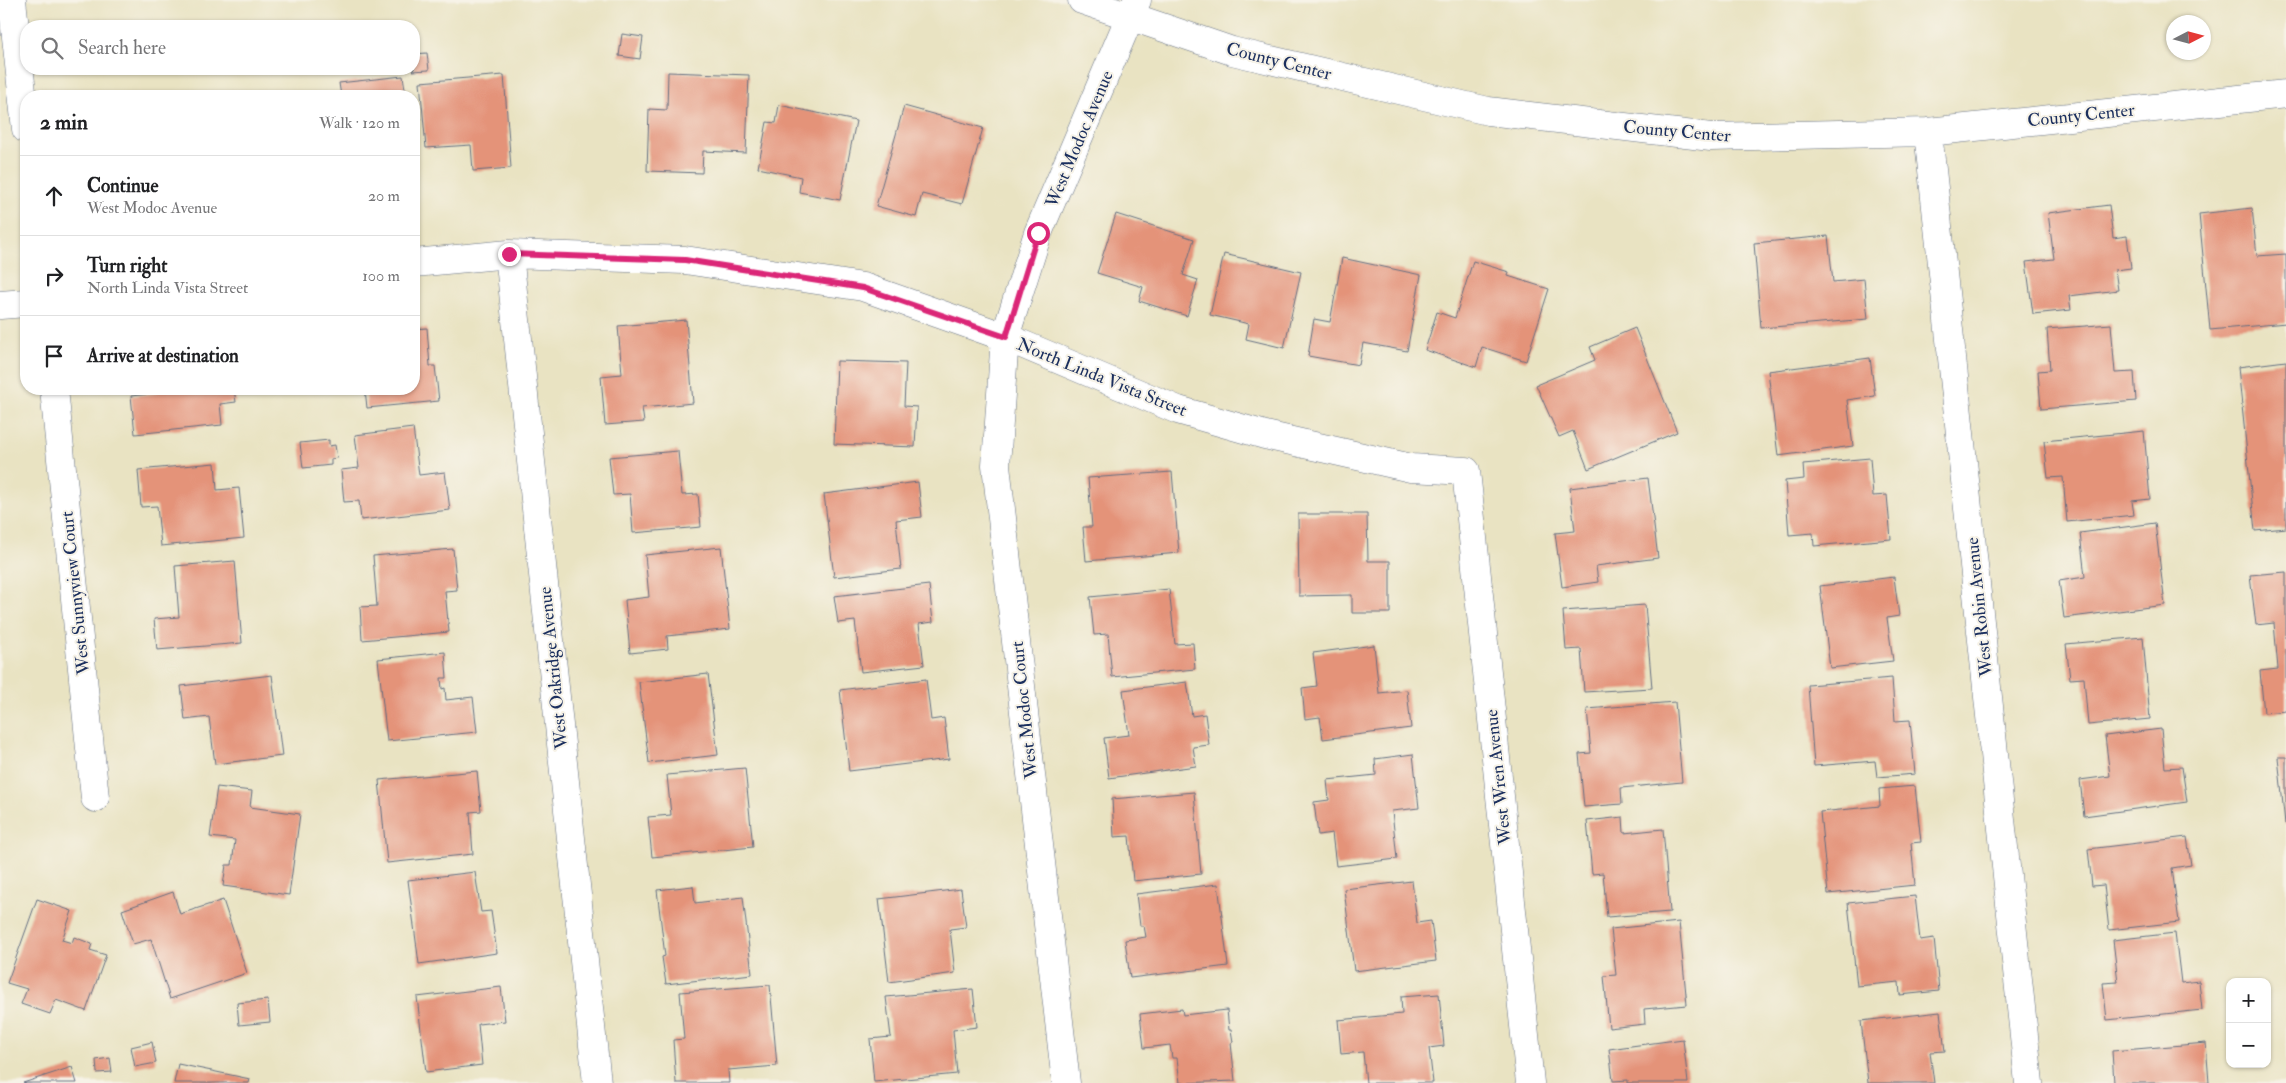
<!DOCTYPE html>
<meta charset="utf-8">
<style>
:root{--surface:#fff;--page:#f6f6f6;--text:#202124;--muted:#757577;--line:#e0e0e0}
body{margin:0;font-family:"IM FELL Double Pica",serif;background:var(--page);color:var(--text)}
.controls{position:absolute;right:15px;bottom:15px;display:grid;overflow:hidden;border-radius:10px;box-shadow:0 1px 4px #0004}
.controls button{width:45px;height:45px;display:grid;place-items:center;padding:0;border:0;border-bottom:1px solid var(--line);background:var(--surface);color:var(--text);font:25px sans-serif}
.compass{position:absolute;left:2166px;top:15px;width:45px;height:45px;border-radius:50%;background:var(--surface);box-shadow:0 1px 4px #0004;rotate:84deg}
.stop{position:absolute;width:15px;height:15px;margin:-11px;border:4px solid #db2777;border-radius:50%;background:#fff}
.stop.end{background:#db2777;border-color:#fff;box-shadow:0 1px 5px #0008}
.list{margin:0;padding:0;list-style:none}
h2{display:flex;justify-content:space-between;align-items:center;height:65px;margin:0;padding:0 20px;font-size:21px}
h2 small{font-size:16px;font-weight:400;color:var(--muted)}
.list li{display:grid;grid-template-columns:32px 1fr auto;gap:15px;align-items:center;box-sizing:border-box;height:80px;padding:0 20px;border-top:1px solid var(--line)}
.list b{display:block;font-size:19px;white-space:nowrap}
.list p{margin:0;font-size:16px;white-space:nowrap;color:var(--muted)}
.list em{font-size:16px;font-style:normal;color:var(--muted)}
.icon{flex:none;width:28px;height:28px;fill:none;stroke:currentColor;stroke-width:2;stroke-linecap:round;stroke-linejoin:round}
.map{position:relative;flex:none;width:2286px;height:1083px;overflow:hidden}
.search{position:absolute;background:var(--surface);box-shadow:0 1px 4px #0004;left:20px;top:20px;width:400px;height:55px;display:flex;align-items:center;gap:12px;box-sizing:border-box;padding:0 18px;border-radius:20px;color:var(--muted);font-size:19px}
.panel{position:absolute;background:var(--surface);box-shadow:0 1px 4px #0004;left:20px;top:90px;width:400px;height:305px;border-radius:20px}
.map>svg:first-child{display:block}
.building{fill:#e49379}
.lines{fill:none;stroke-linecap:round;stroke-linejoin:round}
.minor-casing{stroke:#636e81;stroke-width:29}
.minor{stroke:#fff;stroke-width:28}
.route{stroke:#db2777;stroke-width:6}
.labels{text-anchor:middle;stroke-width:4;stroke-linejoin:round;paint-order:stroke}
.street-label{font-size:18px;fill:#1b2f5e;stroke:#f7f3e8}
</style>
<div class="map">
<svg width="2286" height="1083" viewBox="0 0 2286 1083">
<rect width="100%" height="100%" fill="#f7f3e8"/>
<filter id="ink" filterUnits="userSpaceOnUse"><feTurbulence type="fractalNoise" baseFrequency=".02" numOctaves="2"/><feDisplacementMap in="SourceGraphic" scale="10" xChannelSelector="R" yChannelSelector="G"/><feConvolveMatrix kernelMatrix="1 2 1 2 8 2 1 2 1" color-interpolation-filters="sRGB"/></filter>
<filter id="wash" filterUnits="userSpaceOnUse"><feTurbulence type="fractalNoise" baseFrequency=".0096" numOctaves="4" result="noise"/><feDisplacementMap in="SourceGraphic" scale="20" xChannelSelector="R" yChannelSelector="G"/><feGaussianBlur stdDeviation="1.12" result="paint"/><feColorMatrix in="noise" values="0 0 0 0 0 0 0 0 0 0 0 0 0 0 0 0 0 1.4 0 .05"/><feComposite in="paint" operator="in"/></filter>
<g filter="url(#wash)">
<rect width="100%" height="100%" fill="#e9e3c2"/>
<g id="blocks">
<path class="building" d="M622 34 643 37 640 59 619 56Z
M427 53 429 70 412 71 414 69V54Z
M668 72 749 75 746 153 703 151 702 173 647 171 649 109 667 110Z
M504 75 511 168 473 171 471 145 426 148 420 82Z
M403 76 406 96H341L339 83Z
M779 105 856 121 840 200 799 192 801 177 758 168 767 122 776 123Z
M904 106 983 128 962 204 922 194 916 217 876 206Z
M2109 205 2113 238 2127 236 2131 268 2115 270 2118 290 2069 296 2071 310 2033 314 2026 262 2054 259 2048 213Z
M2252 208 2257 256 2286 254V323L2210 330 2199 214Z
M1116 214 1194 239 1183 275 1198 280 1187 316 1139 301 1143 287 1097 273Z
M1828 236 1833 282 1864 279 1868 319 1761 328 1754 243Z
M1224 254 1301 272 1284 348 1246 339 1249 324 1210 315Z
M1342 258 1421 275 1407 351 1363 343 1359 365 1308 356 1314 319 1330 322Z
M1473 261 1509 272 1508 276 1549 289 1526 361 1482 347 1476 367 1425 350 1437 312 1455 318Z
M686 320 693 403 642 408 644 422 605 425 601 376 622 374 618 326Z
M2111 324 2115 373 2134 372 2136 401 2041 409 2038 371 2050 370 2047 329Z
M427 328 430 366H435L439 401 367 408 365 389H414V329Z
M1635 328 1677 432 1588 469 1573 431 1559 437 1536 385 1595 360 1590 347Z
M1870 358 1875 396 1847 400 1853 446 1778 456 1768 371Z
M837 361 906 363 904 406 917 407 915 447 834 444Z
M2286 361V528L2255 531 2238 367Z
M156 389H234L236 402 220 404 222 425 135 434 131 396 157 393Z
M413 428 419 475 445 472 450 510 361 520 359 501 344 502 341 470 359 468 355 435Z
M2144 431 2150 499 2132 501 2134 515 2067 522 2063 477 2048 478 2044 441Z
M329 440V446L335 445 337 458 331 459V465L303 468 300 443Z
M678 451 682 495 698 494 701 527 633 533 630 494 613 495 609 457Z
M1870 458 1873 496 1887 495 1891 539 1814 546 1813 533 1789 535 1785 481 1804 479 1803 464Z
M215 463 217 490 239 488 244 538 161 546 157 506 141 507 138 470Z
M1172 472 1179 553 1086 561 1083 527H1092L1088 478Z
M1648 478 1658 558 1596 566 1598 582 1562 587 1555 533 1575 531 1570 488Z
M918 482 922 517 896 520 901 569 834 577 824 494Z
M1298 514H1367L1368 561H1390V613H1352V595L1299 596Z
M2155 523 2165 605 2064 618 2059 581 2085 577 2080 533Z
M721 547 730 629 667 636 668 649 630 653 625 600 649 597 645 555Z
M453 549 457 590 445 591 449 632 362 640 360 607 377 606 373 556Z
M235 561 242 643 157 650 154 619 179 617 175 566Z
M2286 572V711L2264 713 2260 671 2278 669 2274 623 2256 625 2250 575Z
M1894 577 1899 616 1887 618 1893 661 1830 668 1820 586Z
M929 585 933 622 919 624 924 665 861 672 855 621 838 623 834 596Z
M1169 589 1175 644 1193 643 1195 669 1112 677 1108 634 1094 635 1090 597Z
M1645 605 1652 688 1584 692 1581 649 1566 650 1563 611Z
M2143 637 2150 719 2088 725 2084 678 2070 679 2066 644Z
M1374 645 1379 693 1407 690 1411 728 1323 739 1320 717 1305 719 1302 688 1317 686 1313 653Z
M445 652 447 678H441L442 689 445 688 446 700 473 697 477 732 387 741 378 659Z
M708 674 718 755 649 763 639 682Z
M272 675 282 756 215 764 209 717 185 720 181 686Z
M1892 678 1895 721 1910 720 1915 774 1877 777 1875 761 1814 766 1808 685Z
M926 679 931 720 944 718 949 759 849 771 840 690Z
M1187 682 1192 716 1205 714 1209 745 1193 747 1196 766 1109 778 1104 738 1129 735 1123 690Z
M1675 702 1682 782 1621 788 1622 804 1584 807 1579 754 1591 753 1587 709Z
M2161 729 2165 768 2182 767 2187 802 2084 816 2080 780 2110 776 2105 736Z
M1413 754 1419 808 1392 811 1397 859 1336 866 1332 833 1318 835 1314 802 1329 800 1327 780 1376 775 1375 759Z
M2278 757H2286V824H2285Z
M745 768 753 847 652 857 648 817 671 815 667 775Z
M477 771 481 811 470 812 473 854 387 863 379 780Z
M1915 786 1921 842 1911 843 1915 885 1828 894 1820 812 1880 806 1879 789Z
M217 787 252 791 250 807 300 814 289 895 223 886 226 865H232L235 840 210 837Z
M1194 792 1201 874 1133 881 1129 836 1114 837 1112 799Z
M1623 817 1624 833 1663 829 1670 912 1607 917 1603 873 1592 874 1587 821Z
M2187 837 2191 865 2172 868 2179 922 2109 930 2104 885 2092 886 2088 849Z
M475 872 481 912 491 911 497 953 419 964 408 880Z
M1412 881 1417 923 1431 921 1436 961 1354 971 1344 889Z
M1218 884 1228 966 1130 978 1125 940 1146 937 1144 926H1140L1136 894Z
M693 886 695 903 743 897 752 974 666 984 662 957 665 956 657 890Z
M961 889 966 927 950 929 955 973 889 982 879 899Z
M173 892 180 914 223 900 247 973 170 999 151 939 133 944 122 910Z
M1915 896 1920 940 1934 938 1939 991 1900 995 1899 982 1857 986 1848 903Z
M37 899 72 911 62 940 72 943 74 937 92 944 90 950 106 955 86 1011 56 1000 50 1014 21 1004 27 989 7 983Z
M1679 922 1687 1005 1644 1009 1645 1024 1609 1028 1604 976 1616 975 1611 929Z
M2175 933 2181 983 2199 981 2202 1010 2107 1020 2103 983 2118 982 2113 940Z
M770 985 777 1066 728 1070 729 1083H676L673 1040 684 1039 680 992Z
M501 987 505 1021 478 1024 482 1065 426 1072 417 997Z
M973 989 977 1027 953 1030 957 1074 874 1082 870 1039 891 1037 886 997Z
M1439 994 1444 1046 1429 1048 1433 1083H1366L1363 1052 1341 1054 1338 1020 1402 1014 1401 997Z
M268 1000 270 1022 239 1025 237 1003Z
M1182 1009 1183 1015 1227 1010 1229 1030H1231L1233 1042 1231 1043 1235 1081 1180 1083 1177 1058H1172L1170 1045 1144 1048 1140 1014Z
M1940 1012 1945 1051 1930 1052 1934 1083H1868L1861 1021Z
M1683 1039 1688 1083H1628V1080L1613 1081 1609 1049Z
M152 1042 156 1063 135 1067 131 1047Z
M2206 1043 2209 1083H2114L2112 1051Z
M110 1058 112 1072 97 1073 96 1060Z
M178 1064 250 1079 249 1083H174Z
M72 1067 77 1083H23Z"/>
</g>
</g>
<g filter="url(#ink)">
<use href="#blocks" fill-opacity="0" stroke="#636e81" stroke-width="1"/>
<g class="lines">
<defs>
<path id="minor" d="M12 0 26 129
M1082 0 1232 51 1488 111 1711 137 1928 132 2286 94
M1928 132 2029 1083
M509 254 597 1083
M414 263 509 254 685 260 863 287 1005 337 1178 410 1265 435 1411 468 1466 471 1530 1083
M0 305 26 303
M54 389 95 798
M1066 1083 996 465 1005 337 1038 233 1137 0"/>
</defs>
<use href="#minor" class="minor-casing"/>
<use href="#minor" class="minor"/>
</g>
</g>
<g class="lines" filter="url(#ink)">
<path class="route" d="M509 254 685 260 863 288 1006 337 1038 233"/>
</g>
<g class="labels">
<g class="street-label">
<text transform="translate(1279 61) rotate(14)" y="6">County Center</text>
<text transform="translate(2081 115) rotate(-6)" y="6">County Center</text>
<text transform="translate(1677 131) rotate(5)" y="6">County Center</text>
<text transform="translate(1079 139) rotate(-67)" y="6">West Modoc Avenue</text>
<text transform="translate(1102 377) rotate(22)" y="6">North Linda Vista Street</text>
<text transform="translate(75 593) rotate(-96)" y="6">West Sunnyview Court</text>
<text transform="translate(1979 607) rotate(-96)" y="6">West Robin Avenue</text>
<text transform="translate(553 668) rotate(-96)" y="6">West Oakridge Avenue</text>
<text transform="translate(1024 710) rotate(-96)" y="6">West Modoc Court</text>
<text transform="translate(1498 777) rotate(-96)" y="6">West Wren Avenue</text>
</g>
</g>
</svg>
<div class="controls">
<button>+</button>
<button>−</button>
</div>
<svg class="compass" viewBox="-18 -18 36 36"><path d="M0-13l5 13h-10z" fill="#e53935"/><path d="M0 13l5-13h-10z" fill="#757577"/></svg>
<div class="stop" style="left:1038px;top:233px"></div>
<div class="stop end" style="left:509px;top:254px"></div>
<div class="search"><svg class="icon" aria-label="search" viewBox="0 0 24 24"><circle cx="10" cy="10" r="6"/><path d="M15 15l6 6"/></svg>Search here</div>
<section class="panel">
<h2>2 min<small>Walk · 120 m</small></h2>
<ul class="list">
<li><svg class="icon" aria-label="ahead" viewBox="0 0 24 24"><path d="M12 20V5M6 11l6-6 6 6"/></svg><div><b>Continue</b><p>West Modoc Avenue</p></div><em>20 m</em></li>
<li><svg class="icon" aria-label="right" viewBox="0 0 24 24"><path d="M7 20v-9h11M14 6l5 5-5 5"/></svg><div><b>Turn right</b><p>North Linda Vista Street</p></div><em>100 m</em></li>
<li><svg class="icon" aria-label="arrive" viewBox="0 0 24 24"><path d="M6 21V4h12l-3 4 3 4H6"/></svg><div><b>Arrive at destination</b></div></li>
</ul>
</section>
</div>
